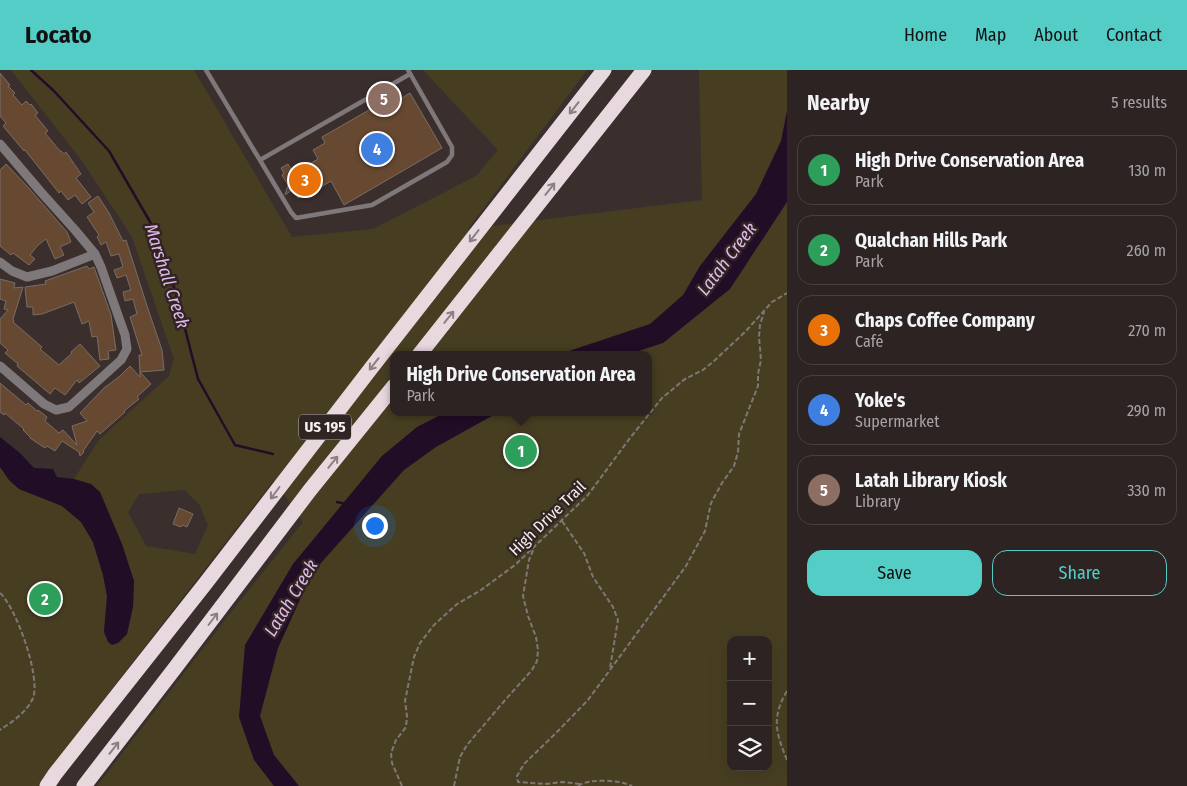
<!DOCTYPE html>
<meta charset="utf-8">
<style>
:root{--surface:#2c2322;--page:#382f2f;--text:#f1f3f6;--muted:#a6a4a5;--line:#484040;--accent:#54cdc6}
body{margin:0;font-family:"Fira Sans Condensed",sans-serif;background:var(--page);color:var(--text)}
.controls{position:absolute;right:15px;bottom:15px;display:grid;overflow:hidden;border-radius:10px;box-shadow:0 5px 20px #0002}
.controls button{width:45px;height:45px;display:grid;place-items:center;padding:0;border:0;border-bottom:1px solid var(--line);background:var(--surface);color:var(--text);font:25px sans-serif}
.you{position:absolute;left:374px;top:455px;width:18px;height:18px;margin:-12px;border:4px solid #fff;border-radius:50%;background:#1a73e8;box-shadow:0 0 0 8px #1a73e833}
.badge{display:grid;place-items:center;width:32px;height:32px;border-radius:50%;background:var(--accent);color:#fff;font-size:16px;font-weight:700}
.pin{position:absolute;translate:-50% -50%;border:2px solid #fff;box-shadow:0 1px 5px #0006}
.popup{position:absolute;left:390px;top:281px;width:262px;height:65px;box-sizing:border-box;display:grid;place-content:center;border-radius:10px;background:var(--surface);filter:drop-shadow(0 1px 4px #0005);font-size:16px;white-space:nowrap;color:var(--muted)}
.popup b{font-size:19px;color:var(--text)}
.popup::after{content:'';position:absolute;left:50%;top:100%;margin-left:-10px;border:10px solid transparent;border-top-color:var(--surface)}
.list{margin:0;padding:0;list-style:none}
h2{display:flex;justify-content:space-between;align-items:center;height:65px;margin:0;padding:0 20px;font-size:21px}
h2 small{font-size:16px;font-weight:400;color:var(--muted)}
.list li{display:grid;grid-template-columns:32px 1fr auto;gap:15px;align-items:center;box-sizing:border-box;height:70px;margin:0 10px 10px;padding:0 10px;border:1px solid var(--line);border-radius:15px}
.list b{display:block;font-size:19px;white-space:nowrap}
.list p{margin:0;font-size:16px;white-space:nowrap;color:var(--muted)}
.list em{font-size:16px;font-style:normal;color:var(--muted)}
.actions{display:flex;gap:10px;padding:15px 20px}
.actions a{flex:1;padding:11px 0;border:1px solid var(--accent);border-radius:15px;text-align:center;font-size:18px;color:var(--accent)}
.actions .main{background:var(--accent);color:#111}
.icon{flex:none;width:28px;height:28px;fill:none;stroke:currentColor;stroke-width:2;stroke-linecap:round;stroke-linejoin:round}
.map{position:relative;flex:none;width:787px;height:716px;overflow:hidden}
header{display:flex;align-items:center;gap:30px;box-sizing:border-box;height:70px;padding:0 25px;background:var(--accent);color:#111}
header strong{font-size:24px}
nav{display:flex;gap:28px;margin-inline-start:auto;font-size:18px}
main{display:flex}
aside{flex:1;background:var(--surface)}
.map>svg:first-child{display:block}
.green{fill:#473e22;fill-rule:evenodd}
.water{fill:#210d26}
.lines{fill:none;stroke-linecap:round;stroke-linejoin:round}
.stream{stroke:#210d26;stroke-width:2.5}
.building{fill:#674932;stroke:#786d65}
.path{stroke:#807675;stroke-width:2;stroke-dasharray:5 2.5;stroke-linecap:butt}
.lane{stroke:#7e787b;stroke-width:4.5}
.street{stroke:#7e787b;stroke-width:9}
.highway{stroke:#e8d9df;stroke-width:15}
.oneway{stroke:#8c7f82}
.labels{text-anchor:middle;stroke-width:5;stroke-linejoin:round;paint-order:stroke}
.shield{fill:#312524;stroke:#bcb2b1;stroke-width:1}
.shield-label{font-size:15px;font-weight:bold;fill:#f7efee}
.street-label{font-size:16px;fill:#f7efee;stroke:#312524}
.water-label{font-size:18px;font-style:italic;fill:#e2b8ec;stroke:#312524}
</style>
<header>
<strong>Locato</strong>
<nav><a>Home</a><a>Map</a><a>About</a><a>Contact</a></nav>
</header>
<main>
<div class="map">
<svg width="787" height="716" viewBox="0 0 787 716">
<rect width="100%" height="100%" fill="#3b2f2e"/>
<path class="green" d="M11 0H194L292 167 373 159 476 106 498 80 423 0H587L468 159 702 130 699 0H787V716H97L232 541 303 452 274 410 93 643 39 716H0V397L9 410 19 419 62 436 81 452 93 472 103 505 107 526 104 562 133 537 134 511 122 474 91 414 74 409 99 370 169 306 174 289 132 167 82 91ZM394 285H648V342H394ZM184 420 199 434 208 455 195 484 146 476 128 442 139 424ZM731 570H768V697H731Z"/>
<path class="water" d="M787 41V132L730 219 663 273 626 285H560L569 281 650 254 683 225 700 196 756 124 781 71Z
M446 342H499L436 377 404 400 312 503 278 578 260 646 274 685 299 716H274L254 690 239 647 245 575 293 494 382 386 417 357Z
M0 367 20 383 34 398 53 399 57 407 74 409 91 414 100 422 122 474 134 511 133 537 127 564 118 573 112 575 108 572 104 562 107 526 103 505 93 472 81 452 62 436 19 419 9 410 0 397Z"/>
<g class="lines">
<path class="stream" d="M31 0 54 21 109 81 153 157 175 220 198 309 235 375 273 384
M337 432 346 434"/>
</g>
<path class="building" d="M0 3 10 15 8 16 15 23 13 25 22 35 26 31 30 35 31 34 38 43 35 45 48 61 45 63 60 81H61L64 84 66 82 81 104 76 108 91 127 82 134 75 125 68 130 61 121 59 123 25 80 24 81 3 56 6 53 0 46Z
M410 23 442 78 344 135 331 111 319 118 317 115 303 123 304 124 298 128 295 122H293L292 120 285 125 288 115 282 105 284 103 281 98 288 94 293 103 298 101 318 89 313 80 325 73 322 67 397 24 400 29Z
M6 94 27 116 67 162 71 172 60 177 64 185 55 189 46 169 38 175 30 185 35 189 29 195 13 183 11 185 0 176V100Z
M98 126 109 143 123 171 126 170 148 239 162 280 164 300 140 302 139 285H142L130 247 137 244 133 229 125 231 123 222 131 220 126 205 117 208 114 200 123 197 119 184 111 186 106 172 101 175 97 167 99 165 87 147 94 142 88 133Z
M87 196 89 199 94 197 111 245 116 280 108 281 109 289 100 290 97 266 92 267 89 251 82 254 74 232 42 244 33 245V237H27L25 217 46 214 45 211Z
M0 209 15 213 14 218 23 217 13 249 14 251 13 252 42 277 40 279 59 295 72 283 71 282 80 274 100 296 79 313 77 310 65 325 55 318 50 324 17 296 18 294 5 283 8 280 0 273V249L8 240 4 239 6 231 0 229Z
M130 296 140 307V302L151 314 137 327 139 329 124 341 125 342 100 364 97 361 83 381 84 382 80 386 79 382 62 371 55 381 47 376 45 378 30 368H31L23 360 24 359 5 343 4 345 0 342V313L26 335 28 333 37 341 38 340 47 347 45 351 59 363 63 360 77 375 72 356 87 351 80 343 104 318 120 306Z
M179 438 193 444 187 457 182 455 181 457 173 454Z"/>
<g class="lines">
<path class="path" d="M562 451 584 483 593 507 613 537 618 550 610 598
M0 523C16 537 41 607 33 628 27 642 12 652 0 660
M787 621C771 648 776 663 787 690
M580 714 563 712 545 714 518 712 517 706 524 694 556 663 588 630 686 496 705 461 711 433 722 413 734 396 738 382 739 364 758 316V304L761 290 759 267 760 255 764 242
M402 716 392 693 391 683 396 670 406 657 407 646 405 631 414 587 420 573 434 555 457 534 481 520 515 495 535 476 588 425 630 368 662 328 685 309 703 300 714 291 745 262 772 232 787 223
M454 716 460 687 467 675 506 629 532 600 537 591 538 580 536 567 528 546 523 526 529 490 534 478
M578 716C589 708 619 710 632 716"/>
<path class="lane" d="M206 0 291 142 296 148 372 135 447 92 452 85V77L408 0
M260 90 410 4"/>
<path class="street" d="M0 74 40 121 75 160 95 184 101 197 125 265 127 279 121 290 69 337 56 340 44 334 0 296
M0 192 12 201 27 207 52 201 95 184"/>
<path class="highway" d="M419 285 644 0
M47 716 55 704 205 514 372 297 604 0
M84 716 175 598 310 420 394 316"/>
</g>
<defs><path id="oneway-shaft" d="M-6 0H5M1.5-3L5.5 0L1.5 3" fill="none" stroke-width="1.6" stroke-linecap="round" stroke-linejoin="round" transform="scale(1.25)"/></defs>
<g class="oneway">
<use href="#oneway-shaft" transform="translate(574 38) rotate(128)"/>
<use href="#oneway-shaft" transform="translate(550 119) rotate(-52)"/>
<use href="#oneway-shaft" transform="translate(474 166) rotate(128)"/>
<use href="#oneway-shaft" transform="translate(449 247) rotate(-51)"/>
<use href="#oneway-shaft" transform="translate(374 294) rotate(128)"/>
<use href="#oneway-shaft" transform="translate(333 392) rotate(-51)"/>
<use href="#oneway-shaft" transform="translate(275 423) rotate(127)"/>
<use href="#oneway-shaft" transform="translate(213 549) rotate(-53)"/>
<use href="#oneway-shaft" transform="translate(114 678) rotate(-52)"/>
</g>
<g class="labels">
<rect class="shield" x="299" y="344.5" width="52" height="25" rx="4"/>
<g class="shield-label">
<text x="325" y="362">US 195</text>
</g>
<g class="street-label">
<text transform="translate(547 448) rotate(-44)" y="6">High Drive Trail</text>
</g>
<g class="water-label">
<text transform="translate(727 189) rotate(-53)" y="6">Latah Creek</text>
<text transform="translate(167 206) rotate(72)" y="6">Marshall Creek</text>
<text transform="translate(291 528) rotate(-59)" y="6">Latah Creek</text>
</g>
</g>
</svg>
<div class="controls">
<button>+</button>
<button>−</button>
<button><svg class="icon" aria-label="layers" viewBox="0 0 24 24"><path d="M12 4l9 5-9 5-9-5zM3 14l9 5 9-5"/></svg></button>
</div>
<div class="you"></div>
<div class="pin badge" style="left:521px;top:381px;background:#2e9e5b">1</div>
<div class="popup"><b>High Drive Conservation Area</b>Park</div>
<div class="pin badge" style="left:45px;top:529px;background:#2e9e5b">2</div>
<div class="pin badge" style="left:305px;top:110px;background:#e8710a">3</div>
<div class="pin badge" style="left:377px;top:79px;background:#3f7fe0">4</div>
<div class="pin badge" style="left:384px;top:29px;background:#8d6e63">5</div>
</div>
<aside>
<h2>Nearby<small>5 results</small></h2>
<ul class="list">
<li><span class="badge" style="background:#2e9e5b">1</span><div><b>High Drive Conservation Area</b><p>Park</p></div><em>130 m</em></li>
<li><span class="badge" style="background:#2e9e5b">2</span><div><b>Qualchan Hills Park</b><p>Park</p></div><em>260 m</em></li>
<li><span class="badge" style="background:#e8710a">3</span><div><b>Chaps Coffee Company</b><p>Café</p></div><em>270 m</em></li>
<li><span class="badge" style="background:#3f7fe0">4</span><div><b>Yoke's</b><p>Supermarket</p></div><em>290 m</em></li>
<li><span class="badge" style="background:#8d6e63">5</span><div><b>Latah Library Kiosk</b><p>Library</p></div><em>330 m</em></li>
</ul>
<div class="actions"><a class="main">Save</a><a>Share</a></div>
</aside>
</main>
